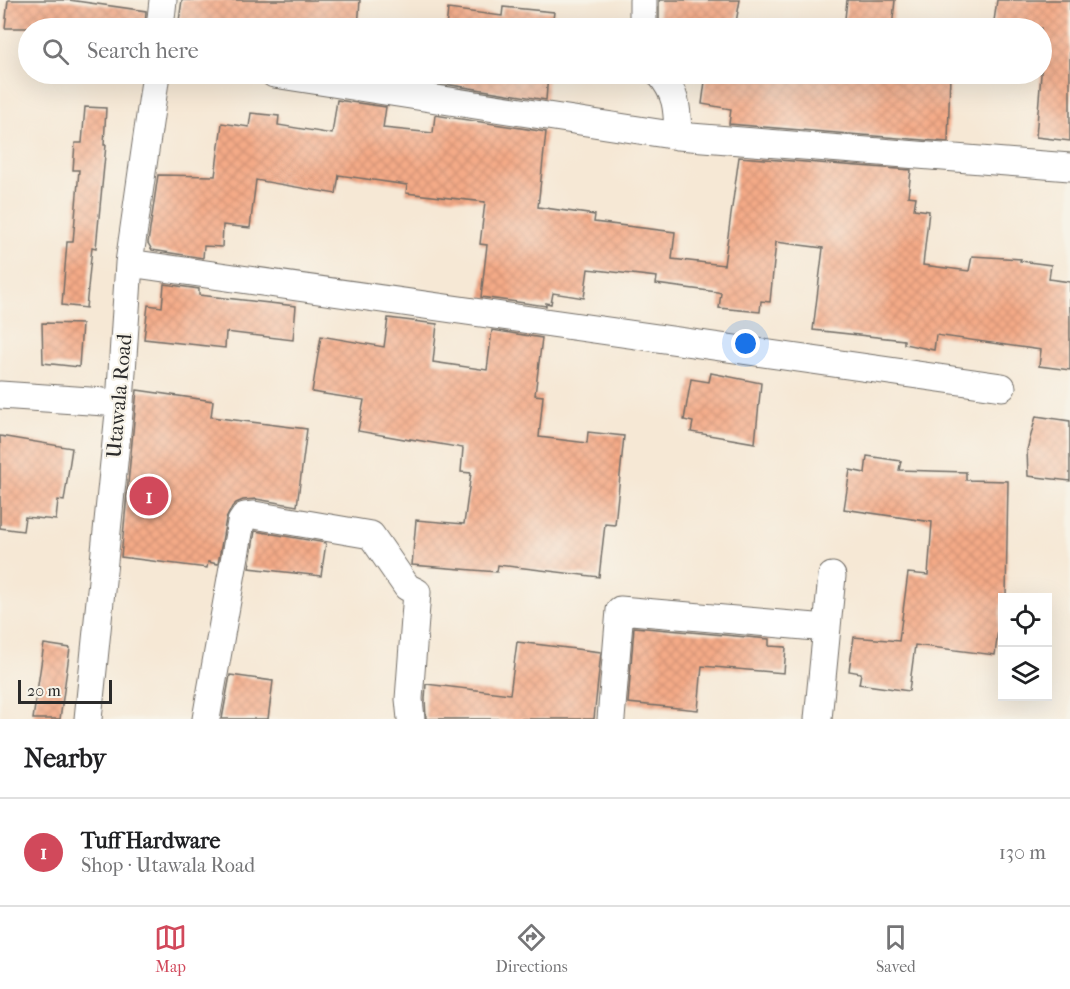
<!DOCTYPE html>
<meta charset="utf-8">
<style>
:root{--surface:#fff;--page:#f2f2f2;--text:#202124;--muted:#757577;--line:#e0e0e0;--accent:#d1495b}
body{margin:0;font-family:"IM FELL French Canon",serif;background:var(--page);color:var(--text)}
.controls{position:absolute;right:18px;bottom:18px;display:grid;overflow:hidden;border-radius:0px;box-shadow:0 6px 24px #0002}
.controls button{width:54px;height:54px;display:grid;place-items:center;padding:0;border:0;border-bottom:2px solid var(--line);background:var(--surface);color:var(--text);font:30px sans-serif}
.scale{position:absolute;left:18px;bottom:15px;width:94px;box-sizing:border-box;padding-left:6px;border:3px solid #2b2b2b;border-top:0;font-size:16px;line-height:21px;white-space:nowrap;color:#2b2b2b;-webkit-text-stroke:4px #f7f3e8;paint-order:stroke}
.you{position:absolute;left:746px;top:344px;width:21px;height:21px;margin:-15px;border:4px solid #fff;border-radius:50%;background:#1a73e8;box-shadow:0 0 0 9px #1a73e833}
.badge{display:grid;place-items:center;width:39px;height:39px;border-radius:50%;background:var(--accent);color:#fff;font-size:20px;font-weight:700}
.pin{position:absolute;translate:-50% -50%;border:3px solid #fff;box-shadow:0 2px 6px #0006}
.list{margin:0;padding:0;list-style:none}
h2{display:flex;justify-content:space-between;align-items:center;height:78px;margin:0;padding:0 24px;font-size:26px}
h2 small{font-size:20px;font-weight:400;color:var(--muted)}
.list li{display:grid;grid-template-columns:39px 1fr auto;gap:18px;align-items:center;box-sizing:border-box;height:108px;padding:0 24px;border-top:2px solid var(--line)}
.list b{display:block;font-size:22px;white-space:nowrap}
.list p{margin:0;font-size:20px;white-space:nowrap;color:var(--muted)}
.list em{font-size:20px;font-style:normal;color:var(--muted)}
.icon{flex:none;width:33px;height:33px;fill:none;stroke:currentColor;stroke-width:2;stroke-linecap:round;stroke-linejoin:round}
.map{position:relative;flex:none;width:1070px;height:719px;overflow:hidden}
.search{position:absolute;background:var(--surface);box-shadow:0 6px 24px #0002;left:18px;right:18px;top:18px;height:66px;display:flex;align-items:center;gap:15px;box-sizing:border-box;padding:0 21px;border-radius:33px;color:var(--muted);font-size:22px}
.sheet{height:186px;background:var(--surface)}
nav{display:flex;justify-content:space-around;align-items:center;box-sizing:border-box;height:84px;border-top:2px solid var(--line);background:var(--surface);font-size:16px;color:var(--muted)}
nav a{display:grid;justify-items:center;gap:3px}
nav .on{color:var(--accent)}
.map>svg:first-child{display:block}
.building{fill:url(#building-cross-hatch)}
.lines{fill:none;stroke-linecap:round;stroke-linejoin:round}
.street-casing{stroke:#726d66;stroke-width:29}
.street{stroke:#fff;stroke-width:27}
.labels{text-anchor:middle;stroke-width:4.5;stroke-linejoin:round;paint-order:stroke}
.street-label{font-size:21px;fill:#2b2b2b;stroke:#f7f3e8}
</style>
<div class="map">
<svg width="1070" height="719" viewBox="0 0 1070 719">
<defs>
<pattern id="building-cross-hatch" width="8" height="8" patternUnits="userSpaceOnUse" patternTransform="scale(1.5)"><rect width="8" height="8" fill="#f4aa87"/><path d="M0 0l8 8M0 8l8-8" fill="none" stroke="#d19275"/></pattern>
</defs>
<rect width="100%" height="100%" fill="#f7f3e8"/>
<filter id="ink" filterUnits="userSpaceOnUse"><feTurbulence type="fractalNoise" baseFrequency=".0167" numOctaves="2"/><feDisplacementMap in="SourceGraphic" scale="12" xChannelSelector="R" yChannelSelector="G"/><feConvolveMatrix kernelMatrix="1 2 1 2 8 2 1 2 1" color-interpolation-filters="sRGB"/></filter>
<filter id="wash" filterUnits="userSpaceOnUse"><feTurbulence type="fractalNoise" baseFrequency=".008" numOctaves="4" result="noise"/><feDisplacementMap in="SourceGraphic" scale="24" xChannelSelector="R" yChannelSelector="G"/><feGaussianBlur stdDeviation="1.35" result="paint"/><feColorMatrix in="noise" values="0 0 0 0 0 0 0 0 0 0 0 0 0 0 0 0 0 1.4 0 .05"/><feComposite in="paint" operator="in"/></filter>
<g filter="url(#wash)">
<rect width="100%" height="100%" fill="#f6e8d5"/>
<g id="blocks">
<path class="building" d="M8 0H69L146 11 145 28H5Z
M182 0H360L358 28H178Z
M659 0H740L735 28H659Z
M847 0H895L892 28H844Z
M997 0H1070V141L1036 137 1041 74V28H993Z
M503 7 554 12 552 28H446L448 9 502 16Z
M440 74H548L546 100 439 83Z
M706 74H950L948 142 729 124 731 109 702 104Z
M337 100 386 107 383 128 433 133 435 115 546 132 538 207 595 215 594 222 675 232 672 259 724 265 739 157 911 170 908 196 916 197 914 209 929 211 923 265 969 271 972 256 1021 259 1020 261 1051 265 1049 279 1070 282V370L1039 366 1041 350 936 335 934 350 904 344V340L813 330 823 248 776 242 770 302 761 301 760 312 719 308 721 293 717 292 656 284 657 277 588 269 584 298 553 293 551 304 546 303V306L481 297 487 245 480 244 485 202 406 193 407 185 339 175 336 194 256 180 250 228 223 225 222 247 204 246 203 258 152 250 148 243 158 175 215 176 222 123 249 127 251 113 279 116 278 125 332 134Z
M85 107 106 108 104 145H106L96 248 92 247 86 308 62 305 67 242H73L79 170H73L75 143H82Z
M164 284 199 289V295L296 306 293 340 226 332 225 348 144 339 148 305 162 307Z
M388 318 437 324 433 362 487 370 492 330 542 338 535 395 543 396 539 437 587 443 588 432 624 436 615 525 605 524 599 577 498 565 497 572 412 565 416 520 464 524 471 473 461 472 463 448 410 439V440L358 431 364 400 312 392 321 336 384 347Z
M42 323 82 324 79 367 43 363Z
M711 373 761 383 755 443 691 432 693 422 684 420 691 379 709 382Z
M137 390 213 401 211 417 307 429 297 506 256 499 243 500 236 503 232 507 226 519 218 564 208 562 207 568 121 557Z
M1036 416 1070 421V481L1028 476 1027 450Z
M0 436 72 448 64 501 58 500 56 520 25 517 23 531 0 528Z
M867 456 901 461 899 470 966 472V480L1008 481 1006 597H1002L995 655 915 645 909 691 859 684 861 673 849 671 854 637 899 641 908 573 928 575 932 522 844 509 850 470 865 473Z
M255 531 326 543 321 576 249 568Z
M634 627 769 639V646L786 647 784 673 702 666 698 710 628 703Z
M517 642 601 652 594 719H426L425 699 426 684 510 694Z
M44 644 70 648 60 719H33Z
M230 675 273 681 268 719H222Z"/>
</g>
</g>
<g filter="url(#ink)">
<use href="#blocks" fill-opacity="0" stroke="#726d66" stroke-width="1.5"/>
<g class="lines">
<defs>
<path id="street" d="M643 0V28
M160 28 163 0
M274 74 678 136 1070 167
M660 74C678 96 677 109 678 136
M129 263 1002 387
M0 395 120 403
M88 719 120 403 129 263 156 74
M206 719 241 522 245 516 254 515 371 535 407 587 417 592 409 699 411 719
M611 719 620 610 827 628
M818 719 832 576"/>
</defs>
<use href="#street" class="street-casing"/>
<use href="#street" class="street"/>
</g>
</g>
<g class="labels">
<g class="street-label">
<text transform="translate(119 396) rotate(-85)" y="7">Utawala Road</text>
</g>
</g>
</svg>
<div class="controls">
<button><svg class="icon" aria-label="locate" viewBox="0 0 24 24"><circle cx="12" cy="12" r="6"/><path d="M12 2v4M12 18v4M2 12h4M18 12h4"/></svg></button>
<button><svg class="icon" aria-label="layers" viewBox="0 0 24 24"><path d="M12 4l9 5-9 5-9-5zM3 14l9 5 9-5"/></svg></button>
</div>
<div class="scale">20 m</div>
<div class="you"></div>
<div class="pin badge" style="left:149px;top:496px">1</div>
<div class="search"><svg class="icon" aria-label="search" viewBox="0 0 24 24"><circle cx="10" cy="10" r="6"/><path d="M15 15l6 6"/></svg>Search here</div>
</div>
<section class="sheet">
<h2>Nearby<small></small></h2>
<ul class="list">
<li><span class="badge">1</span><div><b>Tuff Hardware</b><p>Shop · Utawala Road</p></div><em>130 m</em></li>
</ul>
</section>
<nav>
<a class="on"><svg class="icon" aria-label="map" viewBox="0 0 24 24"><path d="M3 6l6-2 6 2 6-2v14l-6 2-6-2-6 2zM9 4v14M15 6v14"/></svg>Map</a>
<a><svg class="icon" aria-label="directions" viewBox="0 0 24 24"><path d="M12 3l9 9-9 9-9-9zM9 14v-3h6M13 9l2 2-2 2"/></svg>Directions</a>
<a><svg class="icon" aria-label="saved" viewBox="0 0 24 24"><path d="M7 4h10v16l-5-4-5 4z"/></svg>Saved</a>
</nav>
